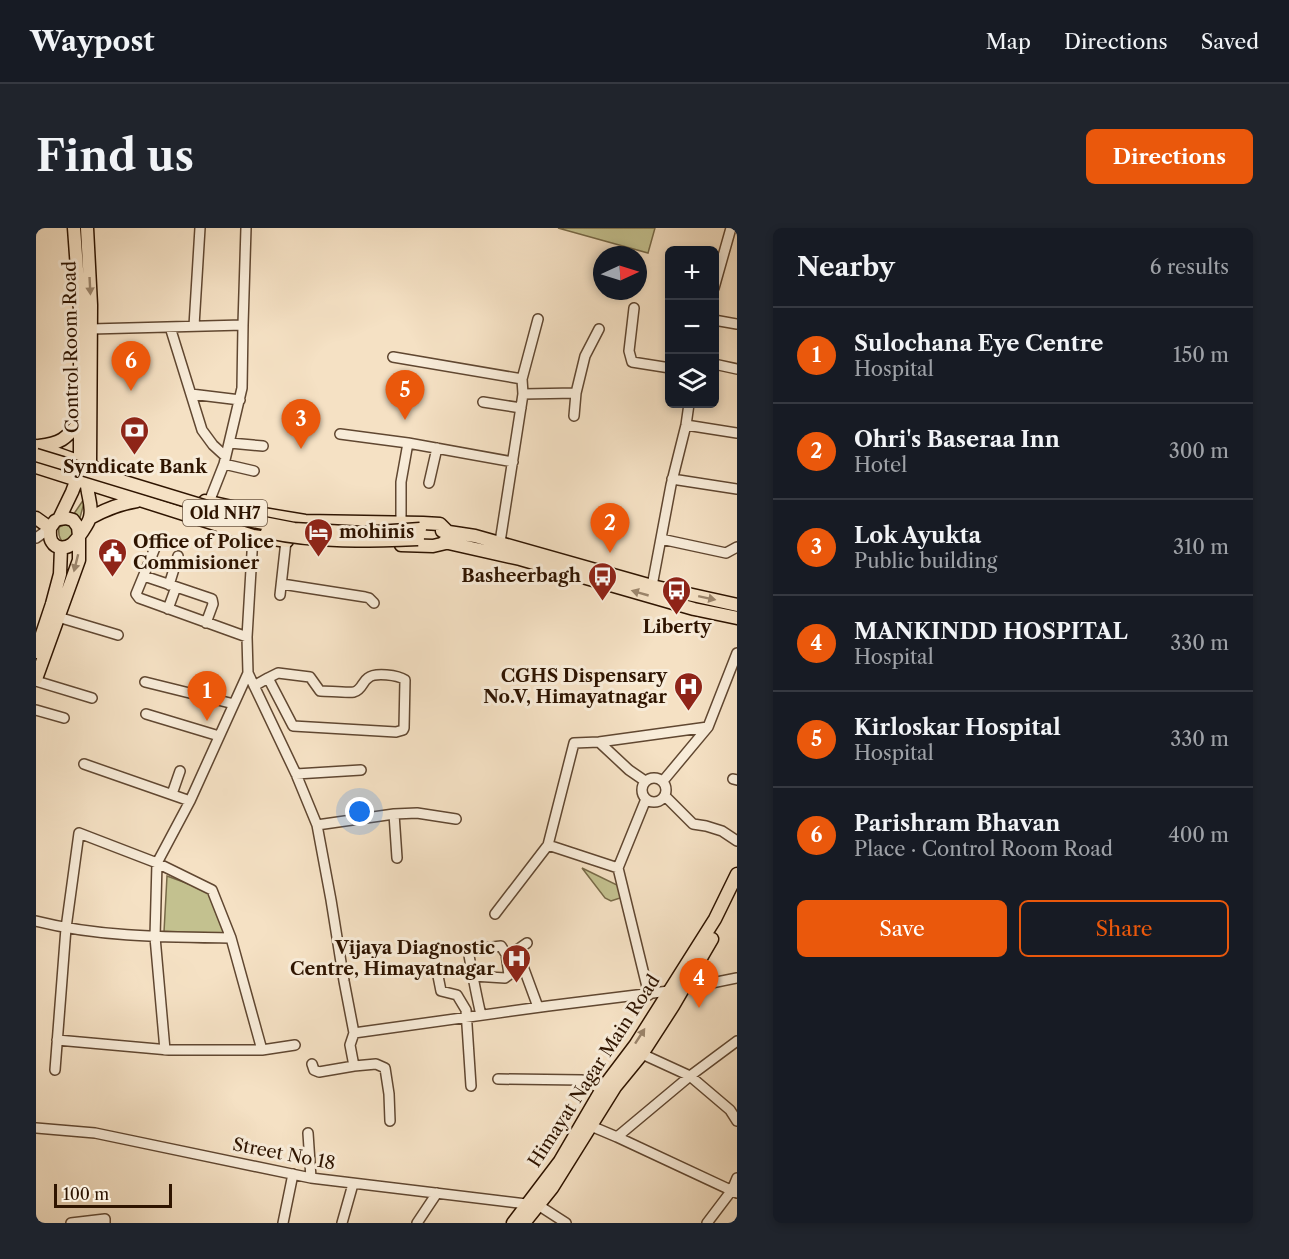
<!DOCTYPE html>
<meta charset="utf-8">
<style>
:root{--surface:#171b24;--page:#20242c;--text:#f1f3f6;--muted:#9ea1a6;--line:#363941;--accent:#ea580c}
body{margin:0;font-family:"Libre Caslon Text",serif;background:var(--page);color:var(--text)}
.controls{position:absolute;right:18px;top:18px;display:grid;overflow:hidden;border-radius:9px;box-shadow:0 3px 9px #0003}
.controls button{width:54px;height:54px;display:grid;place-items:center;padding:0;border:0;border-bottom:2px solid var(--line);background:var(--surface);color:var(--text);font:30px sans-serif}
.compass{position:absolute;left:557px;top:18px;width:54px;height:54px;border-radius:50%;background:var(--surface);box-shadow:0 3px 9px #0003;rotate:86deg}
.scale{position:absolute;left:18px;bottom:15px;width:118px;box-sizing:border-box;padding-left:6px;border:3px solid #2e1400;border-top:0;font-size:16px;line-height:21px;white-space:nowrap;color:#2e1400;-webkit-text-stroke:4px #f8ecd9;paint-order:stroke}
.you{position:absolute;left:324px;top:584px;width:21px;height:21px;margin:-15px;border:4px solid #fff;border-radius:50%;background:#1a73e8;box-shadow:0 0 0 9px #1a73e833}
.badge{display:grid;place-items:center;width:39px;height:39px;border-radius:50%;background:var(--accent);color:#fff;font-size:20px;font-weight:700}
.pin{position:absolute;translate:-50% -50px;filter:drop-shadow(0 2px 3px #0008)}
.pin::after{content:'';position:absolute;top:32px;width:21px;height:18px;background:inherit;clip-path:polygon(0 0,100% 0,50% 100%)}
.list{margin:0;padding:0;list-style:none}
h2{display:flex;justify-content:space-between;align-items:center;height:78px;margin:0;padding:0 24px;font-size:26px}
h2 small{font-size:20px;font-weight:400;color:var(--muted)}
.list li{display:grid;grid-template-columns:39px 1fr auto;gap:18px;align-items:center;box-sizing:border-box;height:96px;padding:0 24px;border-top:2px solid var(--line)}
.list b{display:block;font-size:22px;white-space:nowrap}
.list p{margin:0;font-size:20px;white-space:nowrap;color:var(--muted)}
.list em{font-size:20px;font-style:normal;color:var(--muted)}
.actions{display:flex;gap:12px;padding:18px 24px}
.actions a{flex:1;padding:14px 0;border:2px solid var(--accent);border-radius:9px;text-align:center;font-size:21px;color:var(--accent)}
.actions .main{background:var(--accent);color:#fff}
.icon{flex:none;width:33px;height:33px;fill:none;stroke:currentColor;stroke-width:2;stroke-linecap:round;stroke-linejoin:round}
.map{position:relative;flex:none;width:701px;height:995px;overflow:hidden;border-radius:9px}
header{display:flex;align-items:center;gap:36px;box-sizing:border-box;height:84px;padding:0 30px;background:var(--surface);border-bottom:2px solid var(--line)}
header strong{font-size:28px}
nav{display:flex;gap:33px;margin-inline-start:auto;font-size:21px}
.intro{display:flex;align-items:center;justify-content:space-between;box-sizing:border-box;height:144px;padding:0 36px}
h1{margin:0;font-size:42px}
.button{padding:15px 27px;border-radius:9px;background:var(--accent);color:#fff;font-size:21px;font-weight:700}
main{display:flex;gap:36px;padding:0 36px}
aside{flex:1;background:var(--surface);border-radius:9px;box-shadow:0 3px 9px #0003}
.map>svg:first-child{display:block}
.green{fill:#c3c18f;stroke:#786a48;stroke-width:1.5}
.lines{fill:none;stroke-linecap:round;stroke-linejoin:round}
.minor-casing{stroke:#604731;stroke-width:12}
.major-casing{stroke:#2e1400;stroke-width:15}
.minor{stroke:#f8ecd9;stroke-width:9}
.major{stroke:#f5e1c4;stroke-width:12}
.major-bridge-casing{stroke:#2e1400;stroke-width:15;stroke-linecap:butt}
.major-bridge{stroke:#f5e1c4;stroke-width:12}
.oneway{fill:#9b856c}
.labels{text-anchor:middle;stroke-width:6;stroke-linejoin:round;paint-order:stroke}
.shield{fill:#f8ecd9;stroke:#6b5541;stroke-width:1.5}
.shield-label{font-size:16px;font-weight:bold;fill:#2e1400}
.street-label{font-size:18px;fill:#2e1400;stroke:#f8ecd9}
.poi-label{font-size:18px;font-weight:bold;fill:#2e1400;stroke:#f8ecd9;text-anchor:end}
</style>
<header>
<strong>Waypost</strong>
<nav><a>Map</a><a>Directions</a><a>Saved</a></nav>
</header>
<div class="intro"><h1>Find us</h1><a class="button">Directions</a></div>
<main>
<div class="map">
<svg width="701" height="995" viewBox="0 0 701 995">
<rect width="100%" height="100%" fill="#f5e1c4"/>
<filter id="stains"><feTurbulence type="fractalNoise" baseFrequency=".00333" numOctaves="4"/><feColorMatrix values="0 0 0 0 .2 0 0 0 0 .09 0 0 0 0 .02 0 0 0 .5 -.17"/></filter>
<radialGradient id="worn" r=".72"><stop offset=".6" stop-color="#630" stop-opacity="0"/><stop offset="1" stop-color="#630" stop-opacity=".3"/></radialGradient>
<path class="green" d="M522 0H619L612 25Z
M50 268 41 300 42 307 28 315C23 311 22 306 23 299L31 296Z
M546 640 581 657 587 669 575 673 569 670Z
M131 648 172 663 188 705 128 704Z"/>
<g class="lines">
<defs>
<path id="minor" d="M678 60 695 0
M598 80 593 123 596 134 634 140
M678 92 701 96
M207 97 210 0
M158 98 164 0
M134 99 166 202 177 217 189 228
M55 101 207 97 206 160 188 236 173 274
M357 129 486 151 487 166 540 165
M678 136 701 141
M486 151 502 91
M155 166 204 172
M447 174 485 180
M538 188 540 165 549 128 563 101
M650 197 701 205
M304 206 372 215 477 234
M194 215 227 218
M188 236 218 243
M636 251 701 261
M393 255 401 220
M365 294V254L372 215
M217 308 211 409 212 445 260 546 281 597 295 672 308 753 318 805
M0 310 14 300
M625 311 690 325 701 319
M464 314 487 166
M121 315 100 366 103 370 211 409
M108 348 176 371 177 376 170 395
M246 356 329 369 333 370 338 375
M133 357 142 328
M616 358 635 257 650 197 653 176
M244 367 250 313
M132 381 140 359
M22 389 82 407
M0 453 56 470
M109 454 198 476
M218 458 232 450 257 498 360 504 367 502 368 500 369 452C362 447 339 444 332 450 326 454 326 462 318 464 311 465 292 463 284 463L274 449 242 445 232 450
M0 482 28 490
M110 486 183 508
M563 514 593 542 609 553
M48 536 154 573
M260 546 325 542
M606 562a12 12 0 1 1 24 0a12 12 0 1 1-24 0Z
M697 551 701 552
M627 553 672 499 701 425
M136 566 144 543
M629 568 657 596 670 598 686 603 701 613
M610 571 582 640 613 767
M358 586 361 630
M281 597 358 586 381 585 420 591
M512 617 582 640
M459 686 512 617 538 515 563 514 672 499
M0 693C63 709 130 709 195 710
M491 715 481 722 502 779
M402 748 405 763 421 767 430 782 435 858
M437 748 469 750 473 747 470 726 465 718 432 722C436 744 440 766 445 787
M646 761 701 750
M318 805 512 778 633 763
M21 812 133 822H226L259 817
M129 822 119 709 121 635 154 573 212 445
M606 826 654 848 694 882 701 893
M276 836 278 842 283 844 318 838 340 836 349 840 353 866 354 893
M318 838 314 817 318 805
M19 842 30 700 43 605 121 635 176 662 195 710 226 822
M462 851 546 852 566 861
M555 898 581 909 701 965
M0 900 59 905 275 950 490 976
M272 905 275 950
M581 909 654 848 701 813
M502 977 530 995
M35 995 69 991V995
M247 995 257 946
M306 995 317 956
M381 995 401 965
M671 995 696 962 701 950"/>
<path id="major" d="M0 218 58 239
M3 218C26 215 29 211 44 194
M0 239 217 308 251 313
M169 273 227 286 269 293 387 295 404 296 412 304
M0 290 14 300
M54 290C70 281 83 276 101 273
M14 300C14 305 13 310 16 314 20 321 30 321 36 316 41 312 53 295 54 289 57 278 51 267 51 256 51 251 53 244 54 238L55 77 51 0
M14 300 19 293 23 291 36 264 41 251 44 234V82L38 0
M406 303 439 308 616 358 701 377
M408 314 484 331 658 381 701 390
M365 317 397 318 414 314
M0 424 16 376 24 346 25 320
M0 451 43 332V308L42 299 37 292 30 290 23 291
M477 995 524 933 566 861 600 816 679 691 701 646
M488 995 516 960 579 859 606 826 637 778 676 711"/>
</defs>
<use href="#minor" class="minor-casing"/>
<use href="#major" class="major-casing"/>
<use href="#minor" class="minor"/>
<use href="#major" class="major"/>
<defs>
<path id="major-bridge" d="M0 227 217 293 258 301 327 305 384 301
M231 304C281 315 332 313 382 311"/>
</defs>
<use href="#major-bridge" class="major-bridge-casing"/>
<use href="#major-bridge" class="major-bridge"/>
</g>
<defs><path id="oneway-solid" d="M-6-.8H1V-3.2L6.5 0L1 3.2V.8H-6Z" transform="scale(1.5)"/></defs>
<g class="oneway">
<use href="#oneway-solid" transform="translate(54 58) rotate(87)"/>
<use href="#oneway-solid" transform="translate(40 335) rotate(104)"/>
<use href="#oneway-solid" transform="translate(604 365) rotate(-164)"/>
<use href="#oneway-solid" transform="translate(671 370) rotate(12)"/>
<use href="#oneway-solid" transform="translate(604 808) rotate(-57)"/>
</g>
<defs>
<symbol id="bank-pin" viewBox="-11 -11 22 30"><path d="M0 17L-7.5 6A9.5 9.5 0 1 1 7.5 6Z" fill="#8f2418" stroke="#f8ecd9"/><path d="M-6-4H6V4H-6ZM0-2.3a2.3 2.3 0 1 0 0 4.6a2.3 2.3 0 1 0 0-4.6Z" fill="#fff"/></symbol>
<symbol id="hotel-pin" viewBox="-11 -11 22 30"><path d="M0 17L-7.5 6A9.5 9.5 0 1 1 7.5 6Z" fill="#8f2418" stroke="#f8ecd9"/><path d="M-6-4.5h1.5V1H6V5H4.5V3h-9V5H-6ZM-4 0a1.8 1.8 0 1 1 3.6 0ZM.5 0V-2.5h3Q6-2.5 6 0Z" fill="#fff"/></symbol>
<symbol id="civic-pin" viewBox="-11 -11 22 30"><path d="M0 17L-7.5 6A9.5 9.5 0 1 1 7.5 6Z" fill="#8f2418" stroke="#f8ecd9"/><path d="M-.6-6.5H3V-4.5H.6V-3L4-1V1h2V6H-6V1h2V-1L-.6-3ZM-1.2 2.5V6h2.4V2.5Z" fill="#fff"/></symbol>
<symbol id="bus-pin" viewBox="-11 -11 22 30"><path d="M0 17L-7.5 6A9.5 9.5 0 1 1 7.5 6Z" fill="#8f2418" stroke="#f8ecd9"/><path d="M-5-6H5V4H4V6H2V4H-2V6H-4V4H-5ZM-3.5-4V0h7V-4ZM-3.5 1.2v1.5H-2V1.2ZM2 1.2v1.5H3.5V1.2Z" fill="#fff"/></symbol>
<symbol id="hospital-pin" viewBox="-11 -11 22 30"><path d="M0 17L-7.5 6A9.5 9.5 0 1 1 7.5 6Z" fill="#8f2418" stroke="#f8ecd9"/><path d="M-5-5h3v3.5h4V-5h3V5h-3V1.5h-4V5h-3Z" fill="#fff"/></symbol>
</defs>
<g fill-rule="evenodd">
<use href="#bank-pin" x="82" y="186" width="33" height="45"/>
<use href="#hotel-pin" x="266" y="288" width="33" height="45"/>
<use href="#civic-pin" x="60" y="308" width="33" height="45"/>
<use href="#bus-pin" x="550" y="332" width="33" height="45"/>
<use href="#bus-pin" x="624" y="346" width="33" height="45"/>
<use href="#hospital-pin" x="636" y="442" width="33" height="45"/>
<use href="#hospital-pin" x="464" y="714" width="33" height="45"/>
</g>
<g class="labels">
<rect class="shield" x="147" y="272" width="84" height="26" rx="4.5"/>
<g class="shield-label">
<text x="189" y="291">Old NH7</text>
</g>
<g class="street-label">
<text transform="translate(35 119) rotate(-91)" y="6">Control Room Road</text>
<text transform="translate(558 843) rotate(-57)" y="6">Himayat Nagar Main Road</text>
<text transform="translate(248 926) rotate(11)" y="6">Street No 18</text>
</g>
<g class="poi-label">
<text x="99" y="245" text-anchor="middle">Syndicate Bank</text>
<text x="303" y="310" text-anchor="start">mohinis</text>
<text x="97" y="320" text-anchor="start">Office of Police<tspan x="97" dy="21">Commisioner</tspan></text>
<text x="545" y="354">Basheerbagh</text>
<text x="641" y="405" text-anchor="middle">Liberty</text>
<text x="631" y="454">CGHS Dispensary<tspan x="631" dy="21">No.V, Himayatnagar</tspan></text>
<text x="459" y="726">Vijaya Diagnostic<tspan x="459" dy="21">Centre, Himayatnagar</tspan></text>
</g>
</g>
<rect width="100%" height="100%" filter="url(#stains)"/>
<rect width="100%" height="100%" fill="url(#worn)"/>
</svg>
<div class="controls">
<button>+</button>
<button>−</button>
<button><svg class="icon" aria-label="layers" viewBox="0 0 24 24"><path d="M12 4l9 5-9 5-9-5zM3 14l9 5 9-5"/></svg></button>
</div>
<svg class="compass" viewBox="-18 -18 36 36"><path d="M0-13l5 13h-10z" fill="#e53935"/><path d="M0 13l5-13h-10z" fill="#9ea1a6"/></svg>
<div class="scale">100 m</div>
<div class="you"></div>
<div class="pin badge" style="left:171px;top:493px">1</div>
<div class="pin badge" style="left:574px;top:325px">2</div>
<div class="pin badge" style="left:265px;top:221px">3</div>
<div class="pin badge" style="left:663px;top:780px">4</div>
<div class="pin badge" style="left:369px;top:192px">5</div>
<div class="pin badge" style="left:95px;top:163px">6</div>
</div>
<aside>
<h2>Nearby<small>6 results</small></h2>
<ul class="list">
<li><span class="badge">1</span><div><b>Sulochana Eye Centre</b><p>Hospital</p></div><em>150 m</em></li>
<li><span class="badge">2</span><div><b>Ohri's Baseraa Inn</b><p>Hotel</p></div><em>300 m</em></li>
<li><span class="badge">3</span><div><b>Lok Ayukta</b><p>Public building</p></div><em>310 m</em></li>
<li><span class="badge">4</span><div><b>MANKINDD HOSPITAL</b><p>Hospital</p></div><em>330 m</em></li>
<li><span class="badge">5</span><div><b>Kirloskar Hospital</b><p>Hospital</p></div><em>330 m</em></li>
<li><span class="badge">6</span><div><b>Parishram Bhavan</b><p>Place · Control Room Road</p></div><em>400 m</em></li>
</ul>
<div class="actions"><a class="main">Save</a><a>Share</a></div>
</aside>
</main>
